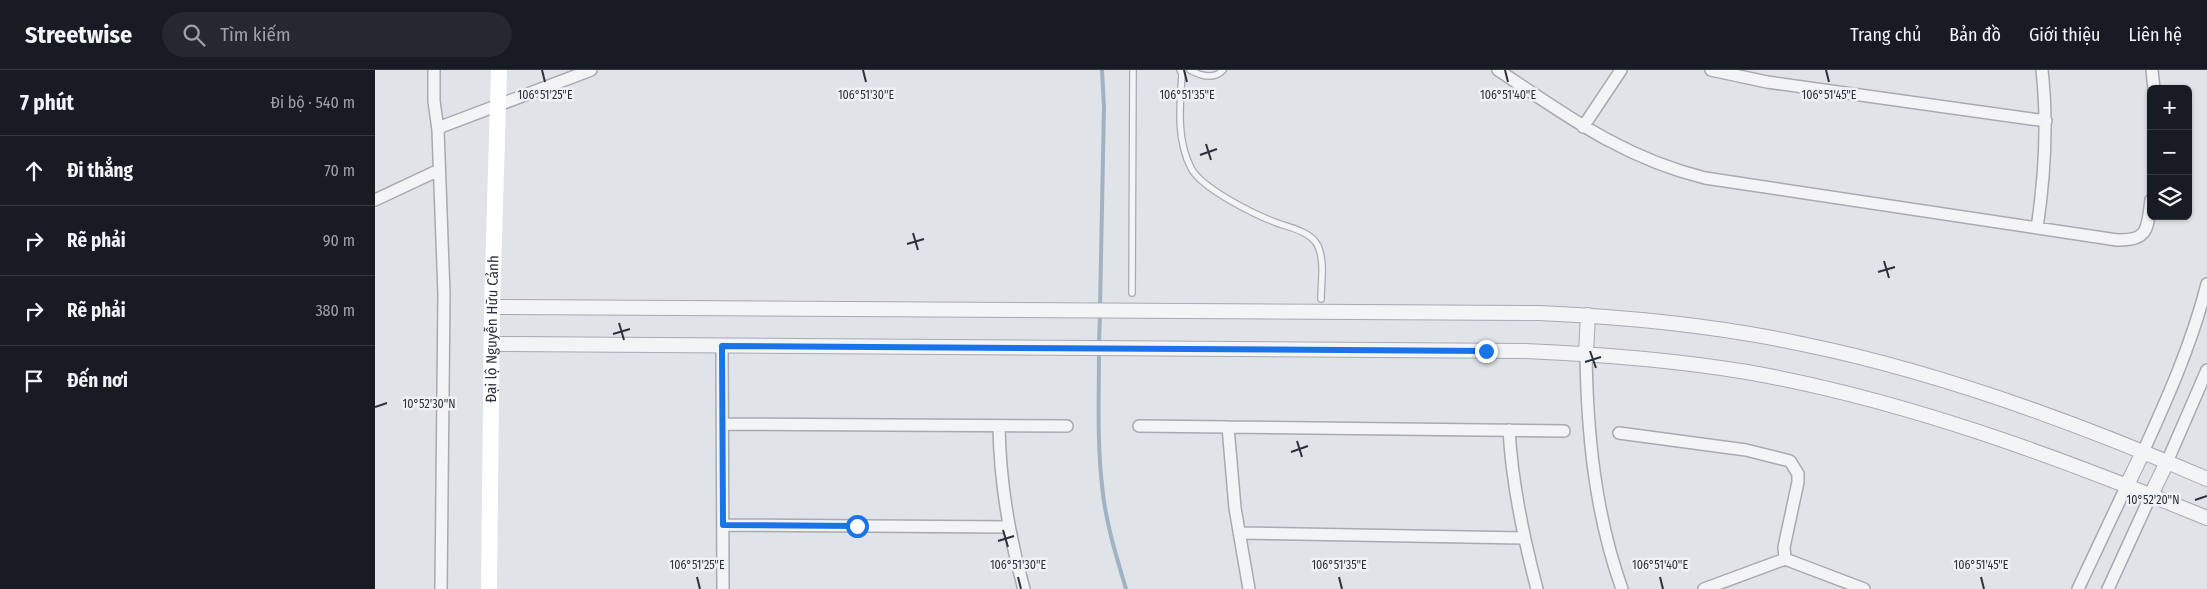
<!DOCTYPE html>
<html lang="vi">
<meta charset="utf-8">
<style>
:root{--surface:#171b24;--page:#242831;--text:#f1f3f6;--muted:#9ea1a6;--line:#363941}
body{margin:0;font-family:"Fira Sans Condensed",sans-serif;background:var(--page);color:var(--text)}
.controls{position:absolute;right:15px;top:15px;display:grid;overflow:hidden;border-radius:8px;box-shadow:0 1px 4px #0004}
.controls button{width:45px;height:45px;display:grid;place-items:center;padding:0;border:0;border-bottom:1px solid var(--line);background:var(--surface);color:var(--text);font:25px sans-serif}
.stop{position:absolute;width:15px;height:15px;margin:-11px;border:4px solid #1a73e8;border-radius:50%;background:#fff}
.stop.end{background:#1a73e8;border-color:#fff;box-shadow:0 1px 5px #0008}
.list{margin:0;padding:0;list-style:none}
h2{display:flex;justify-content:space-between;align-items:center;height:65px;margin:0;padding:0 20px;font-size:21px}
h2 small{font-size:16px;font-weight:400;color:var(--muted)}
.list li{display:grid;grid-template-columns:32px 1fr auto;gap:15px;align-items:center;box-sizing:border-box;height:70px;padding:0 20px;border-top:1px solid var(--line)}
.list b{display:block;font-size:19px;white-space:nowrap}
.list em{font-size:16px;font-style:normal;color:var(--muted)}
.icon{flex:none;width:28px;height:28px;fill:none;stroke:currentColor;stroke-width:2;stroke-linecap:round;stroke-linejoin:round}
.map{position:relative;flex:none;width:1832px;height:519px;overflow:hidden}
header{display:flex;align-items:center;gap:30px;box-sizing:border-box;height:70px;padding:0 25px;background:var(--surface);border-bottom:1px solid var(--line)}
header strong{font-size:24px}
nav{display:flex;gap:28px;margin-inline-start:auto;font-size:18px}
.search{width:350px;height:45px;background:var(--page);display:flex;align-items:center;gap:12px;box-sizing:border-box;padding:0 18px;border-radius:28px;color:var(--muted);font-size:19px}
main{display:flex}
aside{flex:1;background:var(--surface)}
.map>svg:first-child{display:block}
.lines{fill:none;stroke-linecap:round;stroke-linejoin:round}
.stream{stroke:#9fb3c3;stroke-width:4}
.service-casing{stroke:#a6aab1;stroke-width:8}
.minor-casing{stroke:#a6aab1;stroke-width:14}
.tertiary-casing{stroke:#a6aab1;stroke-width:16}
.service{stroke:#f2f4f6;stroke-width:5.5}
.minor{stroke:#f2f4f6;stroke-width:11}
.tertiary{stroke:#f2f4f6;stroke-width:14}
.secondary{stroke:#fff;stroke-width:16}
.route{stroke:#1a73e8;stroke-width:6}
.ticks{fill:none;stroke:#2b323d;stroke-width:2}
.labels{text-anchor:middle;stroke-width:5;stroke-linejoin:round;paint-order:stroke}
.street-label{font-size:15px;fill:#2b323d;stroke:#eff2f5}
.ticks-label{font-size:12px;text-anchor:middle;fill:#2b323d;stroke:#eff2f5;stroke-width:5;stroke-linejoin:round;paint-order:stroke}
</style>
<header>
<strong>Streetwise</strong>
<div class="search"><svg class="icon" aria-label="search" viewBox="0 0 24 24"><circle cx="10" cy="10" r="6"/><path d="M15 15l6 6"/></svg>Tìm kiếm</div>
<nav><a>Trang chủ</a><a>Bản đồ</a><a>Giới thiệu</a><a>Liên hệ</a></nav>
</header>
<main>
<aside>
<h2>7 phút<small>Đi bộ · 540 m</small></h2>
<ul class="list">
<li><svg class="icon" aria-label="ahead" viewBox="0 0 24 24"><path d="M12 20V5M6 11l6-6 6 6"/></svg><div><b>Đi thẳng</b></div><em>70 m</em></li>
<li><svg class="icon" aria-label="right" viewBox="0 0 24 24"><path d="M7 20v-9h11M14 6l5 5-5 5"/></svg><div><b>Rẽ phải</b></div><em>90 m</em></li>
<li><svg class="icon" aria-label="right" viewBox="0 0 24 24"><path d="M7 20v-9h11M14 6l5 5-5 5"/></svg><div><b>Rẽ phải</b></div><em>380 m</em></li>
<li><svg class="icon" aria-label="arrive" viewBox="0 0 24 24"><path d="M6 21V4h12l-3 4 3 4H6"/></svg><div><b>Đến nơi</b></div></li>
</ul>
</aside>
<div class="map">
<svg width="1832" height="519" viewBox="0 0 1832 519">
<rect width="100%" height="100%" fill="#e0e3e7"/>
<g class="lines">
<path class="stream" d="M725 237 729 37 727 0
M724 275 725 244
M724 282C724 326 722 371 727 415 730 450 741 485 751 519"/>
<defs>
<path id="service" d="M805 0 807 4C805 35 801 69 816 98 827 119 882 146 905 154 918 158 937 163 943 176 950 192 946 213 946 229
M815 0C826 6 839 10 848 0
M757 223 758 0"/>
<path id="minor" d="M59 0V31L63 60
M1123 0C1192 46 1248 88 1330 108L1742 170C1775 171 1772 157 1776 130
M1336 0 1392 12 1671 51
M1777 0 1779 19
M1208 57 1246 0
M0 130 64 100
M1662 158C1670 105 1673 54 1667 0
M347 275 348 519
M1211 283C1212 363 1220 444 1247 519
M347 354 692 356
M764 356 1189 361
M624 357C625 412 634 466 649 519
M853 357 860 438 874 519
M1134 360C1137 415 1148 466 1162 519
M1244 363 1371 380 1415 391 1423 404V412L1409 477 1410 489 1489 519
M1768 382C1793 327 1817 273 1832 214
M1792 392 1832 300
M348 455 634 457
M864 463 1148 468
M66 519 69 224 63 60 68 56 216 0
M1329 519 1410 489
M1703 519 1752 415
M1733 519 1776 425"/>
<path id="tertiary" d="M117 237 1164 243C1253 247 1340 255 1427 274 1565 302 1703 353 1832 409
M117 274 1150 281C1224 284 1298 290 1372 302 1531 330 1683 387 1832 448
M1211 283 1213 245
M1752 415 1768 382
M1776 425 1792 392"/>
</defs>
<use href="#service" class="service-casing"/>
<use href="#minor" class="minor-casing"/>
<use href="#tertiary" class="tertiary-casing"/>
<use href="#service" class="service"/>
<use href="#minor" class="minor"/>
<use href="#tertiary" class="tertiary"/>
<path class="secondary" id="s1" d="M114 519 117 237 124 0"/>
</g>
<g class="lines">
<path class="route" d="M482 456 348 455 347 276 1111 281"/>
</g>
<path class="ticks" d="M167 0 170 12M488 0 491 12M809 0 812 12M1130 0 1133 12M1451 0 1454 12M831 74 836 90M825 85 842 79M538 163 543 180M532 174 549 169M1509 191 1514 208M1503 202 1520 197M244 253 249 270M238 264 255 259M1215 281 1221 298M1210 292 1226 287M0 337 12 333M922 371 927 387M916 382 933 376M1820 430 1832 426M628 460 633 477M623 471 639 466M322 507 325 519M643 507 646 519M964 507 967 519M1285 507 1288 519M1606 507 1609 519"/>
<g class="labels">
<g class="street-label">
<text dy="5" stroke="none"><textPath href="#s1" startOffset="260">Đại lộ Nguyễn Hữu Cảnh</textPath></text>
</g>
</g>
<g class="ticks-label">
<text x="170" y="29">106°51'25"E</text>
<text x="491" y="29">106°51'30"E</text>
<text x="812" y="29">106°51'35"E</text>
<text x="1133" y="29">106°51'40"E</text>
<text x="1454" y="29">106°51'45"E</text>
<text x="54" y="338">10°52'30"N</text>
<text x="1778" y="434">10°52'20"N</text>
<text x="322" y="499">106°51'25"E</text>
<text x="643" y="499">106°51'30"E</text>
<text x="964" y="499">106°51'35"E</text>
<text x="1285" y="499">106°51'40"E</text>
<text x="1606" y="499">106°51'45"E</text>
</g>
</svg>
<div class="controls">
<button>+</button>
<button>−</button>
<button><svg class="icon" aria-label="layers" viewBox="0 0 24 24"><path d="M12 4l9 5-9 5-9-5zM3 14l9 5 9-5"/></svg></button>
</div>
<div class="stop" style="left:482px;top:456px"></div>
<div class="stop end" style="left:1111px;top:281px"></div>
</div>
</main>
